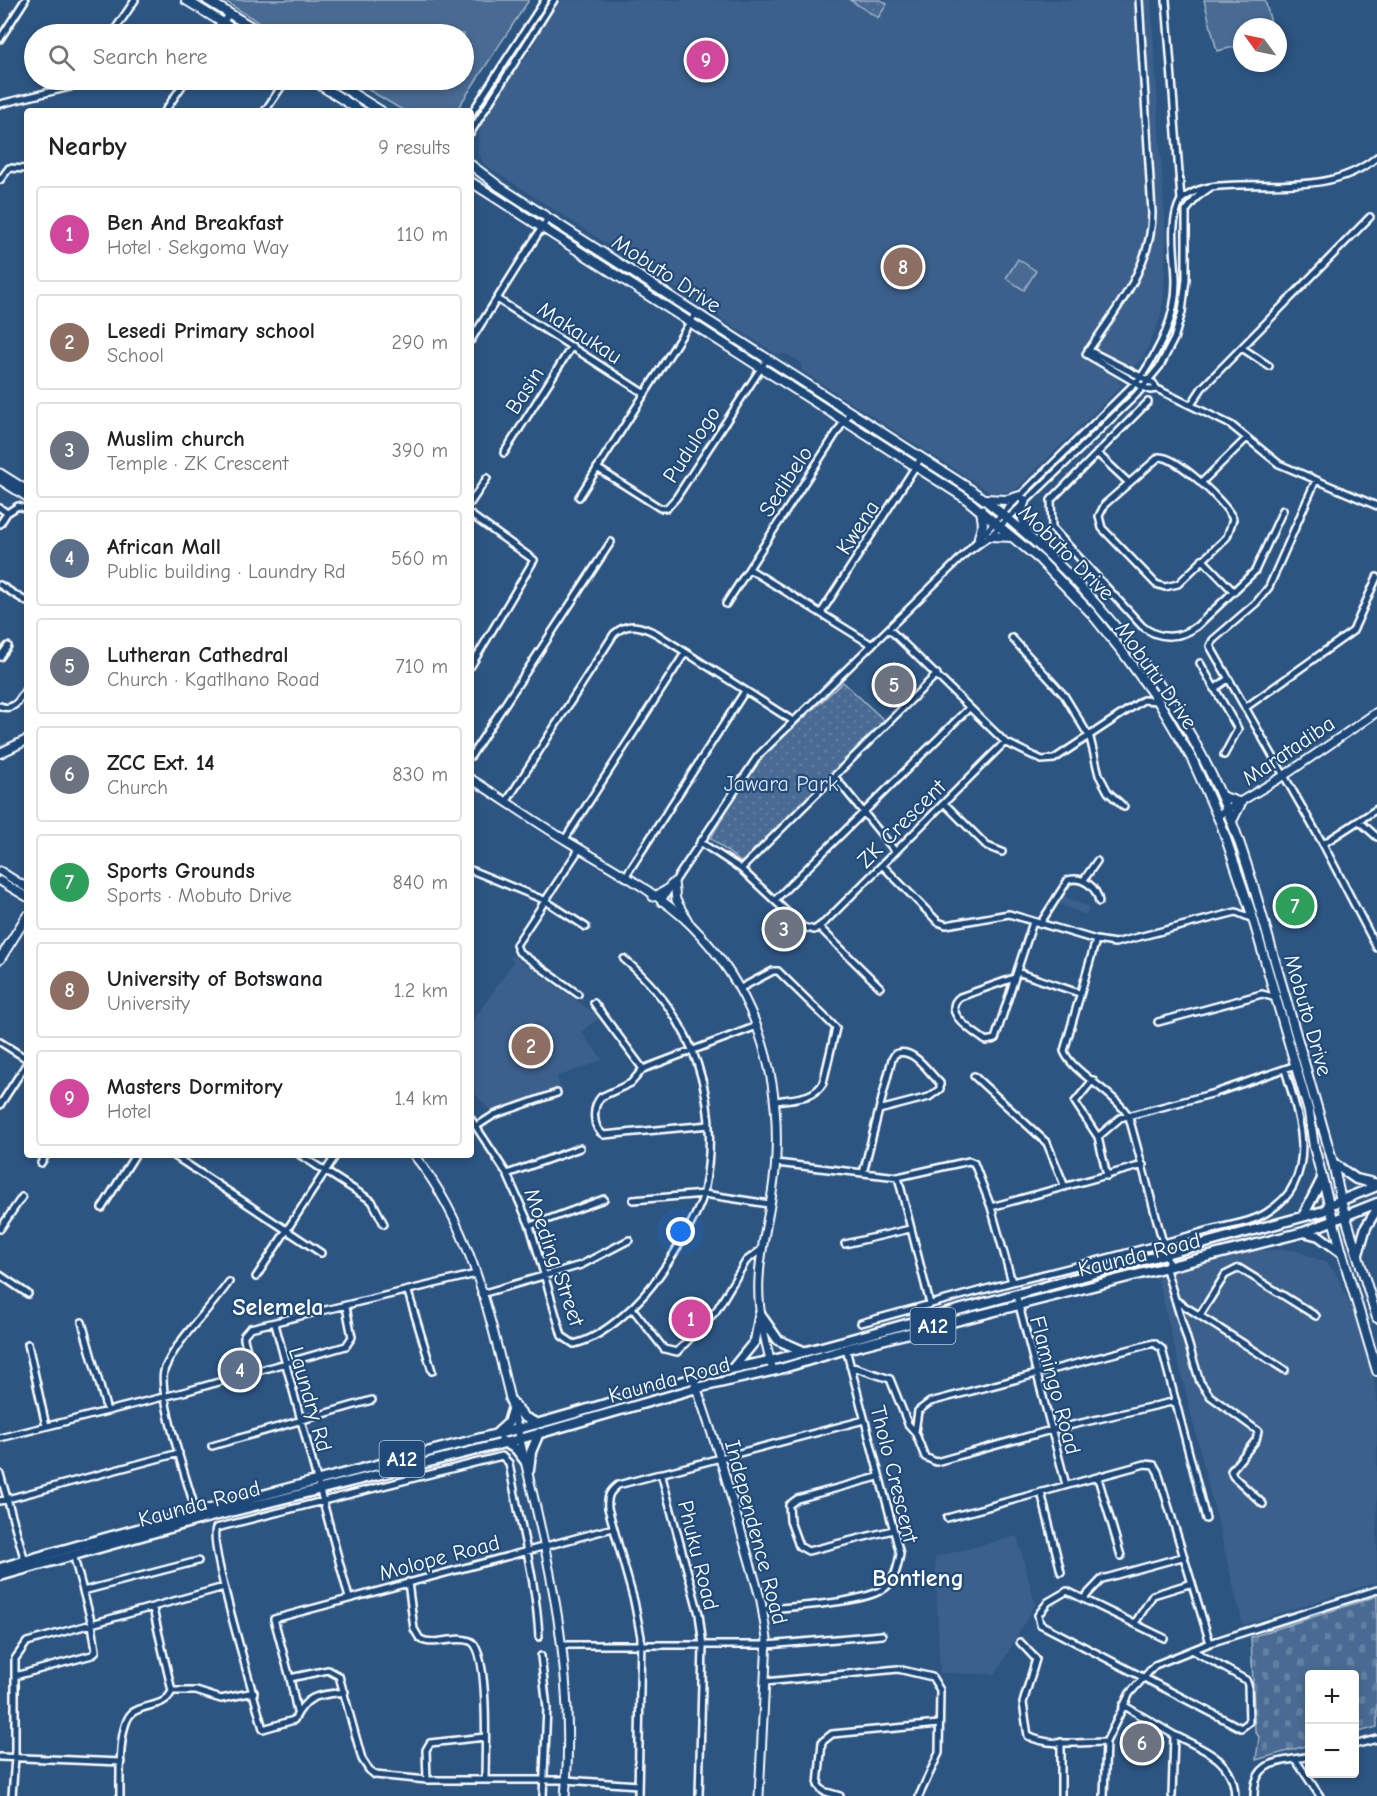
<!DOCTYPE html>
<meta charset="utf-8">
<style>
:root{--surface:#fff;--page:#f6f6f6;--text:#202124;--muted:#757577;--line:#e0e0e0;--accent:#84575d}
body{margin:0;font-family:"Comic Neue",sans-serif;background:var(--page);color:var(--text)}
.controls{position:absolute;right:18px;bottom:18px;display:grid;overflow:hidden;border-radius:6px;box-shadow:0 3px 9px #0003}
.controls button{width:54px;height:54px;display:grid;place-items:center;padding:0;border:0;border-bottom:2px solid var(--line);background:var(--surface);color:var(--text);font:30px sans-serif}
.compass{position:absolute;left:1233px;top:18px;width:54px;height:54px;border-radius:50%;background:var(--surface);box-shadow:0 3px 9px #0003;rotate:303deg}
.you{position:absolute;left:681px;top:1232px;width:21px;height:21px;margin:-15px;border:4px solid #fff;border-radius:50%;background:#1a73e8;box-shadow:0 0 0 9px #1a73e833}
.badge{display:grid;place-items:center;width:39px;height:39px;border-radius:50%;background:var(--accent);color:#fff;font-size:20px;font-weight:700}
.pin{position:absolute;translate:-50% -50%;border:3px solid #fff;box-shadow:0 2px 6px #0006}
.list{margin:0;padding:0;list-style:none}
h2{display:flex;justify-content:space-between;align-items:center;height:78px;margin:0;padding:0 24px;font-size:26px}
h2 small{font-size:20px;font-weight:400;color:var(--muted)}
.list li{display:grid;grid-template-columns:39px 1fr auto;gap:18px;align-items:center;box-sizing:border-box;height:96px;margin:0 12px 12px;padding:0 12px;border:2px solid var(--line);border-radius:6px}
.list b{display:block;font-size:22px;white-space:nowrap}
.list p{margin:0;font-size:20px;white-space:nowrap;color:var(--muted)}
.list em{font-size:20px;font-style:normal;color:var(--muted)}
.icon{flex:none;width:33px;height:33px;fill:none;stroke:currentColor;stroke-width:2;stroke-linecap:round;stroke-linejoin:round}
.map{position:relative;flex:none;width:1377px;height:1796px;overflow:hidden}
.search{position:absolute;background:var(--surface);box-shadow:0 3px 9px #0003;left:24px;top:24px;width:450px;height:66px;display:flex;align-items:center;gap:15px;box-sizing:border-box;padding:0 21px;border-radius:33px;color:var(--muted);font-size:22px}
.panel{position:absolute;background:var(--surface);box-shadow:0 3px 9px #0003;left:24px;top:108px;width:450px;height:1050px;border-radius:6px}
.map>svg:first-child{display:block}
.built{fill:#3b618b}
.cemetery{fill:url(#cemetery-stones);stroke:#a4b5c8;stroke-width:1.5}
.park{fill:url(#park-dots);stroke:#a4b5c8;stroke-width:1.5}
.pitch{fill:#486b92;stroke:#a4b5c8;stroke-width:1.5}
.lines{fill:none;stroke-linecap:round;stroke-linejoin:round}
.minor-casing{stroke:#fff;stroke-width:10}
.tertiary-casing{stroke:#fff;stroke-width:11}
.secondary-casing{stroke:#fff;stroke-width:12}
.primary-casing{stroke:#fff;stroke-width:13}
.minor{stroke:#1f4a7a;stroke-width:5}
.tertiary{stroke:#1f4a7a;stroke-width:7}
.secondary{stroke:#1f4a7a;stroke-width:8}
.primary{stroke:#1f4a7a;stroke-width:8}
.labels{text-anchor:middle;stroke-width:4.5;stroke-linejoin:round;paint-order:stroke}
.shield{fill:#1f4a7a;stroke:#bcc9d7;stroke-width:1.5}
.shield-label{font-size:21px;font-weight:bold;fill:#fff}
.street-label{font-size:22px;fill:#fff;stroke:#1f4a7a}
.park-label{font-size:22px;fill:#dae1e9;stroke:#1f4a7a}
.neighbourhood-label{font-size:24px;font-weight:bold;fill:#fff;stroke:#1f4a7a}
</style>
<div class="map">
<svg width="1377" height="1796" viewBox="0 0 1377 1796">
<defs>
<pattern id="cemetery-stones" width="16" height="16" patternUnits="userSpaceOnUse" patternTransform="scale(1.5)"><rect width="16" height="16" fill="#486b92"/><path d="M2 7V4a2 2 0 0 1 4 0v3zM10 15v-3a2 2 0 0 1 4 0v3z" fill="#6381a2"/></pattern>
<pattern id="park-dots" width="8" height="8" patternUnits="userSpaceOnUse" patternTransform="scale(1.5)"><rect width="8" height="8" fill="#486b92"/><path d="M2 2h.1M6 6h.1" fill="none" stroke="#6381a2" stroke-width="1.8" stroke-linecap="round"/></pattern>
</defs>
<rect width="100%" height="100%" fill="#2c5582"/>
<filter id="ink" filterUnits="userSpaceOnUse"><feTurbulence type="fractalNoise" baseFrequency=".0167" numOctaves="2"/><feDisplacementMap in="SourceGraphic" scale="12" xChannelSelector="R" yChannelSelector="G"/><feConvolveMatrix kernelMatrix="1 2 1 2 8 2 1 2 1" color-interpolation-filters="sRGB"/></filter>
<g filter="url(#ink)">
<path class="built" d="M559 0H1151L1166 237 1164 296 1160 319 1143 358 1118 380 1121 386 1014 491 992 493 802 371 801 363 787 354H776L484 164 478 152 480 128 514 70 524 60 536 42 538 33Z
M1063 896 1089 907 1086 915 1060 904Z
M513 956 600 1017 581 1032 603 1060 557 1077 560 1087 491 1112 471 1089V1024L514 961 509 957Z
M1253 1250H1294L1325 1262 1335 1272 1363 1333 1377 1396V1582L1243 1625 1157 1276Z
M1017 1536 1035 1604 996 1674 940 1673 935 1557Z"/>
<path class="cemetery" d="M1377 1596V1727L1355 1733 1354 1674H1310L1309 1745 1256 1760 1259 1737 1255 1731 1251 1637Z"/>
<path class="park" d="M850 0H881L887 4 878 18Z
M843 682 887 723 744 865 711 838 753 765Z"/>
<path class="pitch" d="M223 0H529L456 111H404L352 80H464V34H277Z
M1204 0H1265L1272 27H1242V45L1217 51Z
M1018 259 1036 271 1024 290 1006 278Z"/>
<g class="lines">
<defs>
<path id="minor" d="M1139 0 1152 213C1152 267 1115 311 1086 354L1143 387 1150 390 1157 389
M1166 0 1181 200
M112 34 135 0
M216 34 229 14
M0 39 25 0
M0 104 70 87 81 80
M165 111 186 80
M265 111 286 80
M471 114 545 0
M471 132 554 0
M0 180 9 168 27 169
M497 299 645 394
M471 340 548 218
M1242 348 1269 366
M1088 350 1153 383 1157 389 1231 425 1279 464 1377 506
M1148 402 1051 500 1052 528 1142 626C1159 640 1180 639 1197 626L1255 571 1283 510
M1191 405 1202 388 1370 217
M504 453 572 346
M1097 453 1129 483
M1159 457C1177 456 1226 503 1233 519L1227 537 1178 584 1165 587 1156 584 1102 528 1099 516 1105 504Z
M597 468 660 508H667L676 498 767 359
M1316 480 1269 587 1256 603 1213 640 1210 646 1323 844 1377 948
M1201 483 1247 438
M579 497 696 313
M471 502 487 478
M0 508 7 513 0 524
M7 513 18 506 27 509
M471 515 534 560 471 666
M969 551 990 536 1136 395 1160 366 1174 339 1182 312 1186 279V211L1197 197 1211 187
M1202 559 1234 592
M749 569 872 645
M0 585 27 602
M726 604 850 412
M821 613 921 458
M889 629 1005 742 1042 760 1054 759 1143 700 1158 701
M1012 638 1064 695 1090 738 1099 775 1108 792 1124 807
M0 657 8 646
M1200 663 1238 729 1224 755
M1214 689 1228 679
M0 706C15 712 20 699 27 687
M1245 708 1353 631 1377 577
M471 756 611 542
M834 776 895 851
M507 801 614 634C628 621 642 626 657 634L793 721
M944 803 987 846 1002 852
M1359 821 1377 837
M565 839 685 653
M700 842 741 869 803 927 814 930 825 922 1005 742
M1323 844 1377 809
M882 865 938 922 946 925 1009 914 1096 940 1115 943 1236 912 1253 919
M741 869 937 674
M471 870 544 900 586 927
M625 877 745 691
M1083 881 1097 861
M775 900 969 708
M661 902 758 756 967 552 1003 513 1141 377C1160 348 1176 318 1176 282 1176 255 1168 224 1181 200 1200 185 1216 186 1239 185 1287 184 1338 190 1377 157
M1040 924 1068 880C1083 876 1097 887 1099 902
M819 927 880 987
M1096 940 1064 1051C1072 1073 1114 1091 1129 1117L1169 1265
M1017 972 1079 993
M1014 978 960 997C940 1012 975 1033 986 1041L995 1039 1033 922
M739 989 773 971H778L836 1028 823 1083C814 1099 794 1098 777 1101
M578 994 519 952 516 945 580 848
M594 1003 643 1069
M1158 1022 1262 994 1276 998
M0 1042 27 1059
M974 1076 1047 1143 1065 1187
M1093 1080 1075 1102 1098 1137 1107 1176
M0 1105 27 1063
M471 1119 507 1174 530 1226 562 1336 574 1344C606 1337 644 1299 661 1273 673 1256 700 1212 704 1192 722 1101 695 1019 624 959
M709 1125 604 1135C592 1128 592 1107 601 1097L631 1083 643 1069 757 1026
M477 1126 494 1115 557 1093
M1098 1137 1120 1118 1215 1093 1296 1065
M173 1155 321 1253
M300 1155 372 1201 384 1224
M41 1163 46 1155
M776 1163 898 1177 969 1161 974 1163 991 1207 1012 1282 861 1323
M863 1173 892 1059 895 1054C913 1046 928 1072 940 1083V1089L929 1097 879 1110
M507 1174 580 1148
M898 1177 930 1304
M633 1200 704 1194 769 1204
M991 1207 1143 1165
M102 1208 135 1155
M530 1226 604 1199
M0 1229 22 1197
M845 1244 910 1229
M1165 1266 1200 1382 1210 1396 1258 1431 1256 1440 1231 1471 1233 1476 1263 1504
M0 1275 28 1294
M256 1277 336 1155
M1012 1282C1078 1266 1144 1249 1210 1230 1228 1225 1250 1223 1266 1213 1277 1206 1289 1196 1294 1184 1312 1147 1295 1105 1285 1069
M408 1292 432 1371
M481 1294 581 1265 629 1240
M1016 1294 1066 1485
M1175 1300 1285 1370
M632 1308 664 1349 677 1352 716 1311 746 1261 762 1249
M1200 1315 1225 1275 1239 1268 1316 1316
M82 1322 107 1411
M275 1324 349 1598
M28 1344 46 1426
M850 1366 890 1379 908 1424 915 1432
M253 1373 244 1339V1335L250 1328 476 1274
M1176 1401 1051 1430 936 1462 925 1457 915 1432 918 1411 930 1402 1154 1343 1162 1349 1206 1519
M0 1438 187 1391 346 1346 352 1337 346 1307
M212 1446 372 1400
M661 1473 699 1614 703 1646 699 1796
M0 1474 25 1561
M878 1477 797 1499 789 1505 790 1521 799 1546 808 1551 893 1530
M1098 1478 1121 1556
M1041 1492 1061 1572
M0 1501 179 1453
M196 1512C189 1486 155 1389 165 1368 179 1336 209 1311 229 1282
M947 1518 1145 1464 1154 1465 1158 1472 1210 1643
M613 1528 274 1619 290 1678 328 1670 339 1676 362 1759 369 1770 375 1775 427 1780H566L638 1785
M408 1582 414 1629 420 1639C435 1647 454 1635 470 1641 490 1648 485 1757 485 1779
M83 1591 198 1561
M1083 1599 1102 1579 1182 1557
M762 1610C791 1606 865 1604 886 1587 895 1580 898 1565 900 1554L846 1349
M1135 1623 1153 1595 1192 1583
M1164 1638 1067 1591 1048 1602 1038 1615 1040 1624 1241 1728 1249 1722 1248 1685 1246 1680 1192 1650
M1020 1642 1036 1659 1023 1703 1028 1736C1049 1747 1083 1742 1106 1742
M562 1645H767L882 1635
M541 1656 547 1708 543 1796
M15 1676 92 1655 96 1651 92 1624 73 1554
M290 1678 297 1712
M765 1682 898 1669 932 1677 940 1690 939 1753 919 1796
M172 1691H196L221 1699 254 1692
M345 1692C318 1695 307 1694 294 1720L263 1729C256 1701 207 1543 216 1528L502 1456 509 1463C519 1522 536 1577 539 1637
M1123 1705 1174 1735 1172 1796
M1174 1735C1203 1749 1234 1759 1235 1796
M1061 1742V1796
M1354 1745 1377 1739
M0 1757 121 1762
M1295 1759 1320 1796
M427 1780 426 1750 430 1743 485 1737
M12 1796 15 1758V1659L27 1642 224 1587
M120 1796C120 1777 118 1725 132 1713 145 1703 165 1708 172 1691L153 1609
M638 1796 641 1637 634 1601 608 1508C607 1497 609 1492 618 1485L864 1420
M840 1796 823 1791 818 1785 822 1742 832 1734 939 1724
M1104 1796 1106 1742 1130 1693 1155 1665 1210 1643 1377 1590
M1254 1796C1254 1759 1279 1763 1310 1756"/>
<path id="tertiary" d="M0 473 27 490
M0 480 27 497
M471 779C503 799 534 821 567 841 605 864 659 893 691 925 754 988 780 1069 776 1156 775 1197 761 1237 759 1278 757 1310 765 1341 773 1371
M1218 815 1285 775 1377 712
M0 871 27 888
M0 881 27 897
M674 882 676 900 688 921
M653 897 666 890 674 882
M414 1155C473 1228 491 1322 513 1411 543 1537 578 1665 565 1796
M694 1380 720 1458 761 1601 767 1639 759 1796"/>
<path id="secondary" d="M186 0 241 34
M207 0 263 34
M312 80 361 111
M331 80 381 111
M471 165 500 187 970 489C1081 570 1181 691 1231 820 1248 863 1260 909 1273 954 1293 1023 1313 1093 1333 1163L1341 1201 1377 1318
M471 182 965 498 1039 559 1091 613 1124 654 1158 701 1192 759 1221 824 1251 912 1309 1112 1314 1147 1342 1253 1377 1371
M985 499 1007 500 1020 496
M1025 500 1021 512 1027 533
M990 536 1012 537
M979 537 983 524 981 510
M0 753 27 740
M1221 796 1241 803 1232 821
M0 959 27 916"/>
<path id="primary" d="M1333 1163 1356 1179 1377 1184
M1303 1216 1322 1179
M1304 1232 1319 1236 1342 1253
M1358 1254 1366 1227 1377 1209
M760 1314 778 1340 803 1351
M733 1368 755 1341 760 1314
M510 1400 524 1417 536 1423
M497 1433 508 1423 512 1410
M502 1441 516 1449 526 1462
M529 1470 531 1452 539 1433
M0 1568C171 1518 344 1473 517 1429 601 1408 684 1376 770 1361L1324 1211 1329 1205 1377 1186
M0 1576 198 1520 520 1439 697 1388 780 1369 846 1349 1304 1232 1377 1203"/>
</defs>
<use href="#minor" class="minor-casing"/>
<use href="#tertiary" class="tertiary-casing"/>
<use href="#secondary" class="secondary-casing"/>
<use href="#primary" class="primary-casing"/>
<use href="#minor" class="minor"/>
<use href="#tertiary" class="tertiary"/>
<use href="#secondary" class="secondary"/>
<use href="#primary" class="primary"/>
</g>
</g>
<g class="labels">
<g class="shield">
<rect x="910.5" y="1308" width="45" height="36" rx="4.5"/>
<rect x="379.5" y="1441" width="45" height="36" rx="4.5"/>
</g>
<g class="shield-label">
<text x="933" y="1333">A12</text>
<text x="402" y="1466">A12</text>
</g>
<g class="street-label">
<text transform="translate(667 273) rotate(33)" y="8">Mobuto Drive</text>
<text transform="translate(580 332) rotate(33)" y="8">Makaukau</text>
<text transform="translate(524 390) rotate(-57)" y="8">Basin</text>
<text transform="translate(691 444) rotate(-57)" y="8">Pudulogo</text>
<text transform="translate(785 481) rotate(-57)" y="8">Sedibelo</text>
<text transform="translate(857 527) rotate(-57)" y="8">Kwena</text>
<text transform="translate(1067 552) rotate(45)" y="8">Mobuto Drive</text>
<text transform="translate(1157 675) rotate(55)" y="8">Mobutu Drive</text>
<text transform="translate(1288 750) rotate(-34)" y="8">Maratadiba</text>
<text transform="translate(901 823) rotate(-45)" y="8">ZK Crescent</text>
<text transform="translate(1309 1015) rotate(74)" y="8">Mobuto Drive</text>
<text transform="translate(1139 1254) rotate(-14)" y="8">Kaunda Road</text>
<text transform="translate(555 1257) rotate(71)" y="8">Moeding Street</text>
<text transform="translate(669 1379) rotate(-15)" y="8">Kaunda Road</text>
<text transform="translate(1056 1385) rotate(75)" y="8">Flamingo Road</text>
<text transform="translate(311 1399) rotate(74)" y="8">Laundry Rd</text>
<text transform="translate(895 1474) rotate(76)" y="8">Tholo Crescent</text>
<text transform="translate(199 1503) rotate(-15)" y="8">Kaunda Road</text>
<text transform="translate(757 1532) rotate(75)" y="8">Independence Road</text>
<text transform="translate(699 1555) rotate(76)" y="8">Phuku Road</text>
<text transform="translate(439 1557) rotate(-15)" y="8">Molope Road</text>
</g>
<g class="park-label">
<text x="781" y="791">Jawara Park</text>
</g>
<g class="neighbourhood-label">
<text x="278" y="1315">Selemela</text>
<text x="918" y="1586">Bontleng</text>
</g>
</g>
</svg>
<div class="controls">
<button>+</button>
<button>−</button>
</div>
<svg class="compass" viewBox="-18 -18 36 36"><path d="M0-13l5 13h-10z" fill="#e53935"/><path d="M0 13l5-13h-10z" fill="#757577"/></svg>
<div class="you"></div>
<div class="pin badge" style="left:691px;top:1319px;background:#d1479c">1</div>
<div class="pin badge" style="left:531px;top:1046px;background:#8d6e63">2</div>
<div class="pin badge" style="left:784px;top:929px;background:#6b7280">3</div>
<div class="pin badge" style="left:240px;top:1370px;background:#5c6f8a">4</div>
<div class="pin badge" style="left:894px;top:685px;background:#6b7280">5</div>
<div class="pin badge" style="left:1142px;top:1743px;background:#6b7280">6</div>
<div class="pin badge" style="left:1295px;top:906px;background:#2e9e5b">7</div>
<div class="pin badge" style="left:903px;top:267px;background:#8d6e63">8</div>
<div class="pin badge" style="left:706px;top:60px;background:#d1479c">9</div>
<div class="search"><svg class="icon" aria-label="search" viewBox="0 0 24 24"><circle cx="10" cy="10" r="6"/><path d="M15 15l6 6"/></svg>Search here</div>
<section class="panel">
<h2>Nearby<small>9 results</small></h2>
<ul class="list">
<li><span class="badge" style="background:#d1479c">1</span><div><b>Ben And Breakfast</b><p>Hotel · Sekgoma Way</p></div><em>110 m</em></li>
<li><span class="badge" style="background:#8d6e63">2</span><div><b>Lesedi Primary school</b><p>School</p></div><em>290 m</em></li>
<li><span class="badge" style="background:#6b7280">3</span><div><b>Muslim church</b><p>Temple · ZK Crescent</p></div><em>390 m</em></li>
<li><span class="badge" style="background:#5c6f8a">4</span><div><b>African Mall</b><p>Public building · Laundry Rd</p></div><em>560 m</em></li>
<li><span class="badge" style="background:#6b7280">5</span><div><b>Lutheran Cathedral</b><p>Church · Kgatlhano Road</p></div><em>710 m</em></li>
<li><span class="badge" style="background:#6b7280">6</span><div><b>ZCC Ext. 14</b><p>Church</p></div><em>830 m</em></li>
<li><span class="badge" style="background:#2e9e5b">7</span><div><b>Sports Grounds</b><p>Sports · Mobuto Drive</p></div><em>840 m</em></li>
<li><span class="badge" style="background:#8d6e63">8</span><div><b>University of Botswana</b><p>University</p></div><em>1.2 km</em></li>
<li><span class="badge" style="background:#d1479c">9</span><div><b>Masters Dormitory</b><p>Hotel</p></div><em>1.4 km</em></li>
</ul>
</section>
</div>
